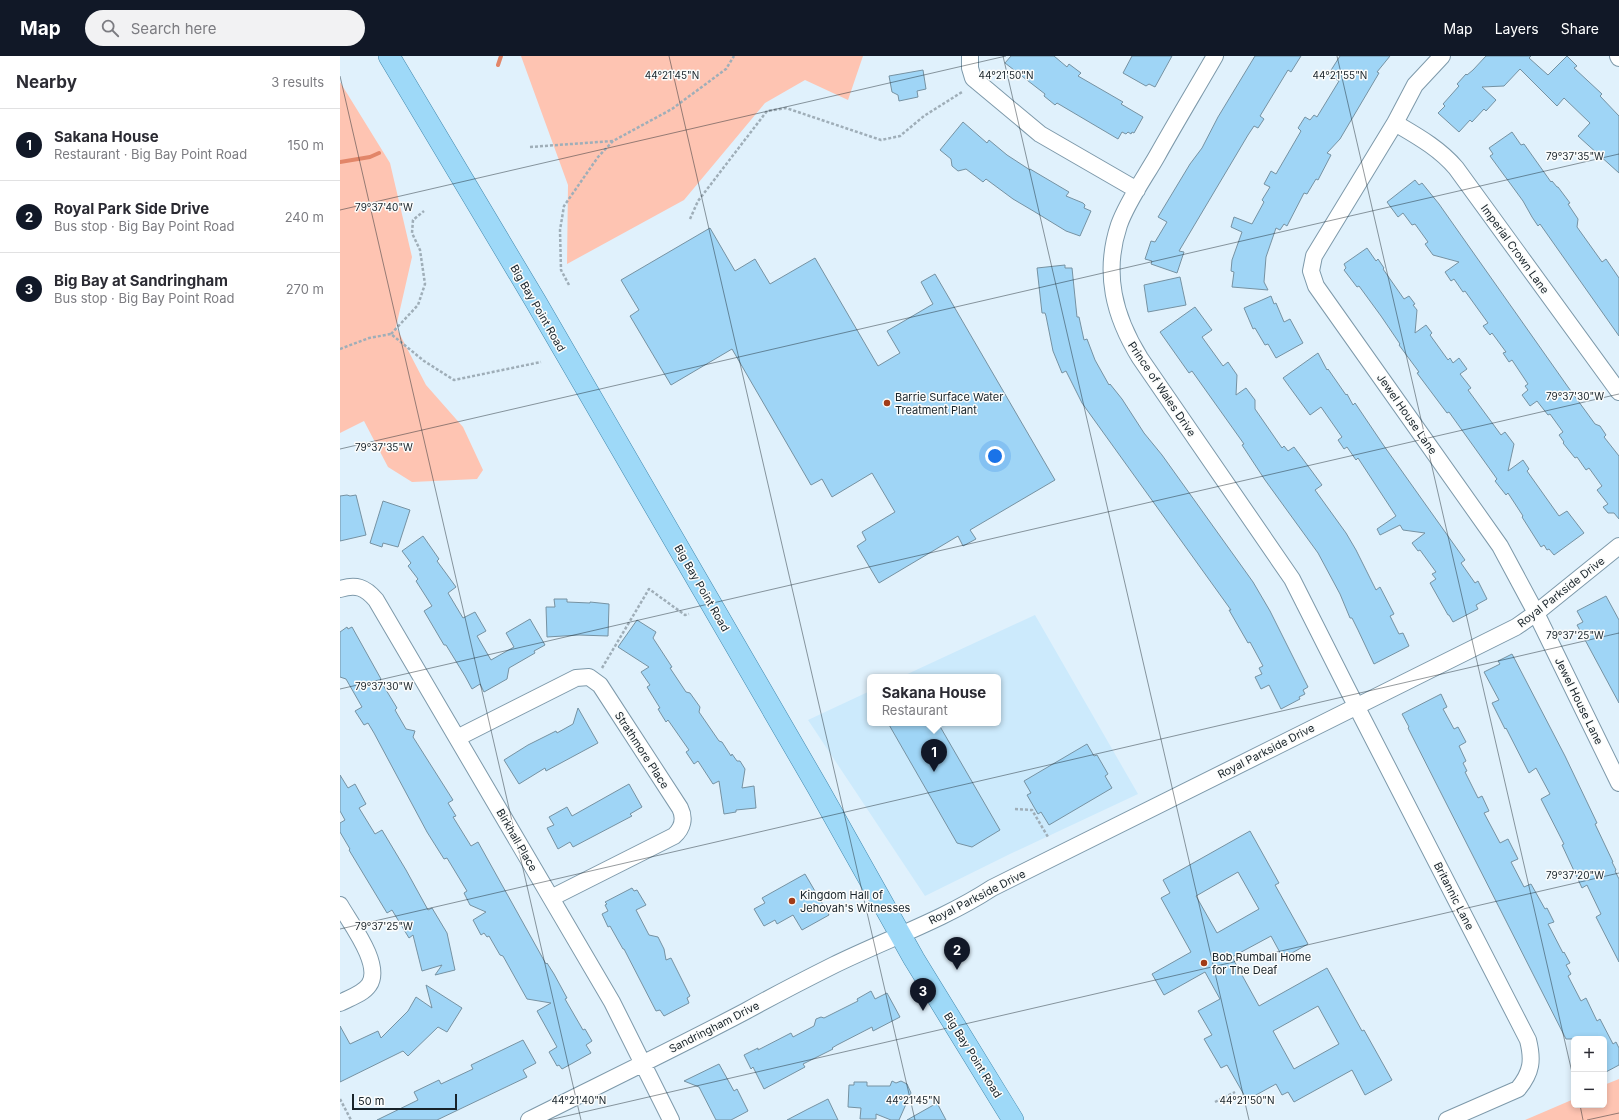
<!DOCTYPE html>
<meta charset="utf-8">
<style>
:root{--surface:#fff;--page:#f2f2f3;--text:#2b2b33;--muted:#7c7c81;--line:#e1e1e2;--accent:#111827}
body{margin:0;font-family:Inter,sans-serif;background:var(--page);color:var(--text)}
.controls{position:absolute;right:12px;bottom:12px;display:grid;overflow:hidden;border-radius:6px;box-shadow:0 2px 6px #0003}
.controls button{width:36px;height:36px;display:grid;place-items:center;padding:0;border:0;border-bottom:1px solid var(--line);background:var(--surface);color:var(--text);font:20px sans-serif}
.scale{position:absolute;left:12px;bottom:10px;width:105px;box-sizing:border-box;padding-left:4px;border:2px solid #172229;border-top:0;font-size:11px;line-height:14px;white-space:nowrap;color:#172229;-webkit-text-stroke:3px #fbfcfb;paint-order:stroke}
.you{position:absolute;left:655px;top:400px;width:14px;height:14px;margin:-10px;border:3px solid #fff;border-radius:50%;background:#1a73e8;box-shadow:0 0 0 6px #1a73e833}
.badge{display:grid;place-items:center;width:26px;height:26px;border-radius:50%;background:var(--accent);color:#fff;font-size:13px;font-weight:700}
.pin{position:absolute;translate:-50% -33px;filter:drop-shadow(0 1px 2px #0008)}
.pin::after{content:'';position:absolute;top:21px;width:14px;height:12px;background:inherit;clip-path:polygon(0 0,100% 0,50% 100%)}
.popup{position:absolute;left:527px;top:618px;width:134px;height:52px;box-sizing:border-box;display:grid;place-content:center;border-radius:6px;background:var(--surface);filter:drop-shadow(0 1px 3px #0005);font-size:13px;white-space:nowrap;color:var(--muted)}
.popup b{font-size:15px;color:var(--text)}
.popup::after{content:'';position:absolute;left:50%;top:100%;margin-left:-8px;border:8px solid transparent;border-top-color:var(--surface)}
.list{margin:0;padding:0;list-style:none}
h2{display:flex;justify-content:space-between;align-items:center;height:52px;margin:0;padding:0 16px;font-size:17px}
h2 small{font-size:13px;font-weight:400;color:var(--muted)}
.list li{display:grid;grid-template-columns:26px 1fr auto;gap:12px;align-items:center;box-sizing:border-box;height:72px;padding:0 16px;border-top:1px solid var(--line)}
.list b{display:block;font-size:15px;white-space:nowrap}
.list p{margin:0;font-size:13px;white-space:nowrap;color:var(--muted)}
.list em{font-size:13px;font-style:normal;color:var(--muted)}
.icon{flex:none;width:22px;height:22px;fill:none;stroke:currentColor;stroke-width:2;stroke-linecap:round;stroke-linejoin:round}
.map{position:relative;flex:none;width:1279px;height:1064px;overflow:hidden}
header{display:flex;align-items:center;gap:24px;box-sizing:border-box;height:56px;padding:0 20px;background:var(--accent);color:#fff}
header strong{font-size:19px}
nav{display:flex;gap:22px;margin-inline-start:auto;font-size:14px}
.search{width:280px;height:36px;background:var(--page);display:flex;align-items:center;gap:10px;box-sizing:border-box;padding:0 14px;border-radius:22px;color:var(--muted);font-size:15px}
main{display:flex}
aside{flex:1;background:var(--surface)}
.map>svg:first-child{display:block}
.built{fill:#cceafc}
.green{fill:#fec4b2}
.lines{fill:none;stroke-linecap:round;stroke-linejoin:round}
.stream{stroke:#e28669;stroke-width:4}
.building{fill:#9fd5f6;stroke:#7692a2;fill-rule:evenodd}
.minor-casing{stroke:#7d99aa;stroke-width:18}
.major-casing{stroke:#4489ad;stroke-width:22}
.path{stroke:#9faeb8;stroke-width:2.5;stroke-dasharray:3 2;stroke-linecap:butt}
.minor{stroke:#fff;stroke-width:16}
.major{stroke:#9ed9f8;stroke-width:21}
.ticks{fill:none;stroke:#172229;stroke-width:1;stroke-opacity:0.45}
.poi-dot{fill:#a23c18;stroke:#fbfcfb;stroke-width:1.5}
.labels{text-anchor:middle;stroke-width:3;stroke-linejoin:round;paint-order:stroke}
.street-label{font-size:11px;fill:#172229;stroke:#fbfcfb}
.poi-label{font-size:11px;fill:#172229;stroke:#fbfcfb;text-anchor:start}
.ticks-label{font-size:10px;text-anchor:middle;fill:#172229;stroke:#fbfcfb;stroke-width:3;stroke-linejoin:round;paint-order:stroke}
</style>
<header>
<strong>Map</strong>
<div class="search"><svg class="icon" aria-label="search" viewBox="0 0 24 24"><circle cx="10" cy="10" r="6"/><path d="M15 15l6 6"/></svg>Search here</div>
<nav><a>Map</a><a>Layers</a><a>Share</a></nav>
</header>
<main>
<aside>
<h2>Nearby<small>3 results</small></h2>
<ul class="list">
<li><span class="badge">1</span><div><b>Sakana House</b><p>Restaurant · Big Bay Point Road</p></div><em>150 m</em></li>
<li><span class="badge">2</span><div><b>Royal Park Side Drive</b><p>Bus stop · Big Bay Point Road</p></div><em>240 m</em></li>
<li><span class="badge">3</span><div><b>Big Bay at Sandringham</b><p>Bus stop · Big Bay Point Road</p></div><em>270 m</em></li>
</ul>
</aside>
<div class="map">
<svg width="1279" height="1064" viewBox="0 0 1279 1064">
<rect width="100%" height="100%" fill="#e0f1fc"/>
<path class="built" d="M695 559 798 738 672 797 585 840 468 664 530 635V667H658V621H561Z"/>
<path class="green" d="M181 0H523L508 44 465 24 425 47 344 144 227 208 228 129Z
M0 26 50 107 72 201 56 271 86 329 123 371 143 414 137 423 72 426 48 411 24 365 0 377Z
M1279 1023V1064H1185L1234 1043V1049H1264V1029Z"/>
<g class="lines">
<path class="stream" d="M158 9 161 0
M0 106 30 101 39 97"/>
</g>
<path class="building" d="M671 0H714L727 11 729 8 741 17 738 20 783 46 781 48 803 61 794 77 792 76 791 78 788 76 786 78 782 76 778 83 717 47 715 49 704 40 705 38 665 7Z
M792 0H832L815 31 809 28 806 30 783 17Z
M915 0H961L951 16 948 14 920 60 924 63 918 72 914 70 908 79 839 195 844 196 837 217 811 208 812 205 805 203 811 185 815 186 827 166 818 161 850 108 862 92 878 61Z
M1000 0H1050L1037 16 1039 17 1000 83 987 97 991 99 978 124 976 123 967 138 964 137 947 170 944 168 940 174 936 172 926 201 924 226 928 234 892 231 894 216 891 215 892 204 902 176 891 171 894 161 912 168 924 146 922 144 930 131 924 128 931 115 936 118 961 75 958 72 965 61 970 64 974 59 977 61 999 25 988 19Z
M1146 0H1191L1189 2 1208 19 1227 0 1237 10 1234 12 1262 38 1260 40 1279 60V117L1238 80 1250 67 1224 42 1217 50 1180 13 1164 30 1142 31 1156 44 1146 55 1144 53 1132 66 1130 64 1119 76 1098 57 1105 50 1103 48 1119 30 1117 28 1126 18 1127 19 1133 14Z
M583 14 586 33 577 35 578 41 559 45 558 39 552 36 549 20Z
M623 66 647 87 649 84 667 99 690 114V113L729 136 726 140 743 147 745 149 744 152 751 155 740 180 726 175 695 156 673 143 646 123 643 126 626 113 618 115 612 110 611 103 600 94Z
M1172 76 1181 89 1184 88 1211 126 1212 125 1217 131H1218L1230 147 1228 148 1238 163 1237 171 1262 206 1266 203 1279 222V280L1200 168 1198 170 1192 161 1183 145 1150 100 1153 98 1149 92Z
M1075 124 1079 129 1082 127 1099 148 1228 331 1255 368 1260 370 1266 379 1264 381 1279 400V463L1274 457H1268L1263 451 1268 448 1257 434 1262 430 1249 412 1246 414 1237 401 1235 402 1223 387 1224 386 1219 379 1223 376 1210 358 1208 359 1197 345 1190 350 1182 339 1188 334 1185 330 1188 328 1172 304 1169 306 1163 297 1166 296 1152 277 1150 279 1143 270 1148 267 1125 235 1123 236 1114 223 1111 225 1105 216 1119 206 1093 199 1085 188 1088 186 1075 168 1072 169 1063 157 1058 161 1047 146Z
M370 172 395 215 415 203 430 228 475 202 538 310 560 297 547 275 593 248 581 226 595 218 715 424 630 474 636 483 623 490 618 480 539 527 517 490 526 484 522 476 555 456 532 417 492 441 482 423 471 429 392 293 331 329 290 260 299 254 281 224Z
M1027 192 1036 205 1038 203 1044 212 1043 213 1064 243 1069 240 1075 248 1073 249 1077 254 1075 277 1086 269 1092 277 1090 279 1108 304 1110 302 1113 307 1119 302 1127 313 1120 318 1131 332 1128 334 1161 379 1165 376 1174 388 1168 415 1183 404 1189 413 1187 415 1219 460 1227 455 1244 477 1214 499 1209 493 1207 494 1204 489 1201 491 1182 461 1183 460 1168 437 1166 439 1155 425 1157 423 1109 356 1107 357 1077 317 1079 316 1059 289 1060 288 1041 260 1019 230 1017 231 1004 214 1006 212 1004 208Z
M725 209V212H732L737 261H739L744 284 747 283 755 304 769 329 770 328 782 343 804 377 822 399 913 526 930 555 968 631 963 634 965 638 959 641 960 643 941 653 929 629 921 633 915 621 922 618 919 612 923 610 910 586 908 587 889 554H891L742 347 726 315 722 317 713 295 706 260 705 257H702L697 212Z
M840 221 846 249 808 256 804 229Z
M931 240 934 248 936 247 944 266 950 263 963 287 936 302 928 288 925 289 915 272 913 273 904 252Z
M855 251 872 274 862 281 883 310 888 306 897 319 896 339 906 332 915 344V353L942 392 944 390 948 395 954 391 982 429 975 434 1006 477 1016 494 1036 534 1040 531 1054 558 1050 560 1059 578 1063 577 1069 590 1034 608 1018 574 1012 562H1010L1000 538 978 497 925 424 902 389 904 388 852 315 849 317 820 276Z
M978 297 987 314 988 313 1006 339 1007 338 1013 349 1015 347 1044 390 1125 504 1121 507 1135 527 1138 525 1147 543 1136 549 1138 553 1113 566 1109 559H1108L1090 527 1096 523 1092 518 1096 516 1080 494 1078 495 1072 487 1085 477 1063 474 1060 469 1040 479 1037 473 1056 460 1018 402 1016 404 1007 391 1004 393 998 384 1002 381 981 351 970 359 943 322Z
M7 439 10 440 16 439 26 479 0 485V440Z
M43 445 70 454 58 491 43 487 42 491 30 487Z
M83 480 99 503 97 505 116 531 108 537 123 562 135 556 146 575 137 580 151 604 174 591 166 577 190 563 205 589 194 595 195 597 169 612 167 623 144 636 140 628 132 633 125 620 106 589H104L84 555 92 550 76 525 78 523 68 510 71 507 62 495Z
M1266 540 1279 564V647L1237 569 1243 566 1237 555Z
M214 543H227V546L250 547V546L269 548 268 580 239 579 207 581 206 551H215Z
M297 564 316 576 313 582 332 611 330 612 346 636 350 637 360 651 359 656 379 685 382 686 391 700 392 698 397 705H400L405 713 402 732 414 730 416 752 396 754V756L384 758 379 725 373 728 358 705 354 708 346 696 349 694 328 664 326 666 318 653 320 652 307 631 310 629 301 616 309 611 278 591Z
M7 571 8 573 12 571 41 623 40 624 57 652 55 654 66 673 75 675 73 681 113 744 108 747 116 760 113 761 131 790 138 786 206 908 207 907 214 918 227 942 225 943 243 974 245 973 252 985 246 989 251 997 222 1013 219 1009 217 1010 209 996 217 991 197 955 211 947 187 943 163 900 160 899 149 880 147 881 144 877 141 879 133 864 146 856 130 849 124 837 127 835 107 802 104 803 87 776 34 677 28 667 24 669 15 655 22 651 6 623 0 621V576Z
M1172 598 1225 700 1257 767 1255 768 1273 806H1272L1276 814 1275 815 1279 823V906L1256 861 1261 858 1247 829 1242 832 1222 789 1224 788 1201 743 1210 738 1196 712 1189 717 1166 672 1165 673 1152 647 1159 644 1144 616 1160 608 1158 605Z
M1101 638 1107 651 1103 653 1114 673 1118 671 1126 686 1119 690 1126 705 1123 707 1127 715 1125 716 1138 742 1142 740 1149 755 1144 757 1160 787 1168 783 1178 803 1171 806 1184 831 1191 828 1205 853 1207 852 1214 866 1208 868 1223 897 1224 896 1230 907 1226 909 1231 918 1228 920 1241 945 1246 942 1257 965 1260 963 1273 988 1276 986 1279 992V1009L1264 1017V983H1226L1068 672 1069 671 1062 658Z
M238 652 258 687 206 715 205 712 179 728 164 704 188 689 216 675 217 677 233 668Z
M548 667H598L660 774 632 791 617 787Z
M747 688 754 700 757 699 768 718 765 720 772 732 709 769 701 756 698 758 687 739 691 737 684 725Z
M0 719 8 732 15 728 26 748 19 752 35 778 42 774 66 814 88 854 92 852 107 877 115 914 95 919 102 909 82 915 73 879 69 882 52 854 47 857 9 794 10 793 0 776V767L5 764 0 755Z
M289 728 302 751 290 758 292 760 233 791 230 786 218 793 207 772 214 769 209 761 227 751 232 760Z
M910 775 939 827 935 829 968 888 943 902 931 880 892 901 919 950 987 912 1022 975 1024 974 1052 1024 1025 1039 1012 1014 954 1046 948 1036 942 1039 936 1028 907 1044 887 1009 881 1012 864 983 872 979 858 955 880 943 865 916 824 939 812 918 851 896 821 842 830 837 823 824ZM898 816 919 853 877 877 856 840ZM978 950 999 988 954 1013 933 975Z
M465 818 489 859 462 874 453 859 437 868 435 864 424 870 414 853 425 847 422 842Z
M292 832 294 835 297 834 306 849 296 854 309 879 318 881 324 893 326 904 331 902 350 940 347 942 349 947 324 960 320 954 316 955 284 893H283L270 870 268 871 262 858 268 855 265 849 267 848 265 846Z
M86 929 122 952 107 976 98 971 68 1000 63 995 0 1026V970L10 988 38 975 41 982 68 955 76 941 92 952Z
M531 935 535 943 547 937 560 961 533 975 532 971 497 989 492 992 493 993 463 1008 465 1011 424 1033 413 1011 411 1013 404 999 418 992V994L451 977 453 981 474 970 476 963 481 961 484 962 518 945 517 943Z
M183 984 196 1007 183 1014 187 1021 97 1064H37L78 1044 74 1036 99 1024 101 1028 133 1013 131 1009Z
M379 1008 394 1035 397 1033 408 1055 391 1064H376L359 1031 344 1025Z
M552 1025 556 1027 561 1025 567 1028 571 1037 559 1064H551L536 1058V1063H520L521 1052 508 1051 509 1029H514V1026H527V1030H550Z
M488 1043 498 1064H447L468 1053Z
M597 1047 606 1064H567Z"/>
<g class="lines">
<defs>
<path id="minor" d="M630 0V12L633 22 700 78 797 134
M875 0C856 33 836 66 817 100 805 121 787 146 779 169 763 217 774 260 800 302L952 523 1008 634 1188 984C1193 1004 1192 1016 1178 1033L1107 1064
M1102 0 1075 29 1055 67 974 200 971 215 976 230 1160 490 1196 557 1279 727
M1278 0 1279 2
M1055 67C1077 80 1099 92 1116 112L1279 336
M0 533C16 528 25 531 36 544L272 946 331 1064
M117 682 236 622 249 621 260 629 340 752C345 762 343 772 334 780L211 842
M0 849C10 867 43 909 29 929 23 938 9 942 0 947
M189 1064C261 1028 334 993 406 955 435 939 464 924 494 909 547 883 603 864 652 832L1176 571 1196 557 1279 490"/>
<path id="major" d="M49 0 196 246 478 732 574 903 673 1064"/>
</defs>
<use href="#minor" class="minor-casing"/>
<use href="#major" class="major-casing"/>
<path class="path" d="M190 91 273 85
M350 163 358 145 427 55 446 52 541 84 560 80 584 60 622 36
M229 229 221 214 220 174 224 150 258 101 273 85 332 53 386 13 394 0
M51 278 78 249 85 228 80 194 72 177 73 164 84 155
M0 293 29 282 51 278 84 305 114 324 201 306
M262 612 309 533 345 559 349 558
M675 753 692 754 708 781
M0 1043 11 1064
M875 1046 895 1036"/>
<use href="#minor" class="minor"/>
<use href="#major" class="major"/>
</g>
<path class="ticks" d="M329 0 575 1064M663 0 909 1064M997 0 1234 1025M0 20 241 1064M0 154 666 0M0 393 1279 98M0 633 1279 338M0 873 1279 577M1240 1049 1243 1064M209 1064 1279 817M1247 1064 1279 1057"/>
<g class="poi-dot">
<circle cx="547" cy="347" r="4"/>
<circle cx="452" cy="845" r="4"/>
<circle cx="864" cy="907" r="4"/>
</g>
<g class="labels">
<g class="street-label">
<text transform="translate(1175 193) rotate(54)" y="4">Imperial Crown Lane</text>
<text transform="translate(198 252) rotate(60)" y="4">Big Bay Point Road</text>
<text transform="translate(822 333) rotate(56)" y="4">Prince of Wales Drive</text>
<text transform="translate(1067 358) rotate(55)" y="4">Jewel House Lane</text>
<text transform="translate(362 532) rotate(60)" y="4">Big Bay Point Road</text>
<text transform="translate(1221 536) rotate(-38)" y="4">Royal Parkside Drive</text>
<text transform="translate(1239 645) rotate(64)" y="4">Jewel House Lane</text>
<text transform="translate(302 694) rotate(57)" y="4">Strathmore Place</text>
<text transform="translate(926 695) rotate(-27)" y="4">Royal Parkside Drive</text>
<text transform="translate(177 784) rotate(60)" y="4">Birkhall Place</text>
<text transform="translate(1114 840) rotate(63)" y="4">Britannic Lane</text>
<text transform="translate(637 841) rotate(-27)" y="4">Royal Parkside Drive</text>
<text transform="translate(374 971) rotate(-27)" y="4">Sandringham Drive</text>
<text transform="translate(633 999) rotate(58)" y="4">Big Bay Point Road</text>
</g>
<g class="poi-label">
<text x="555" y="345">Barrie Surface Water<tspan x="555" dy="13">Treatment Plant</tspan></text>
<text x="460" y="843">Kingdom Hall of<tspan x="460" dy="13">Jehovah's Witnesses</tspan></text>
<text x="872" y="905">Bob Rumball Home<tspan x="872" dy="13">for The Deaf</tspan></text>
</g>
</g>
<g class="ticks-label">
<text x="332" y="23">44°21'45"N</text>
<text x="666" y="23">44°21'50"N</text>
<text x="1000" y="23">44°21'55"N</text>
<text x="1235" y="104">79°37'35"W</text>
<text x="44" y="155">79°37'40"W</text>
<text x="1235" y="344">79°37'30"W</text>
<text x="44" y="395">79°37'35"W</text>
<text x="1235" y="583">79°37'25"W</text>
<text x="44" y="634">79°37'30"W</text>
<text x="1235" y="823">79°37'20"W</text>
<text x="44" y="874">79°37'25"W</text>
<text x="239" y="1048">44°21'40"N</text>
<text x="573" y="1048">44°21'45"N</text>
<text x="907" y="1048">44°21'50"N</text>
</g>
</svg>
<div class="controls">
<button>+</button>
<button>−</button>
</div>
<div class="scale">50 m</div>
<div class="you"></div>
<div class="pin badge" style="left:594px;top:716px">1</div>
<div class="popup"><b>Sakana House</b>Restaurant</div>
<div class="pin badge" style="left:617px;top:914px">2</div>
<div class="pin badge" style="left:583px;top:955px">3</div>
</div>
</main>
